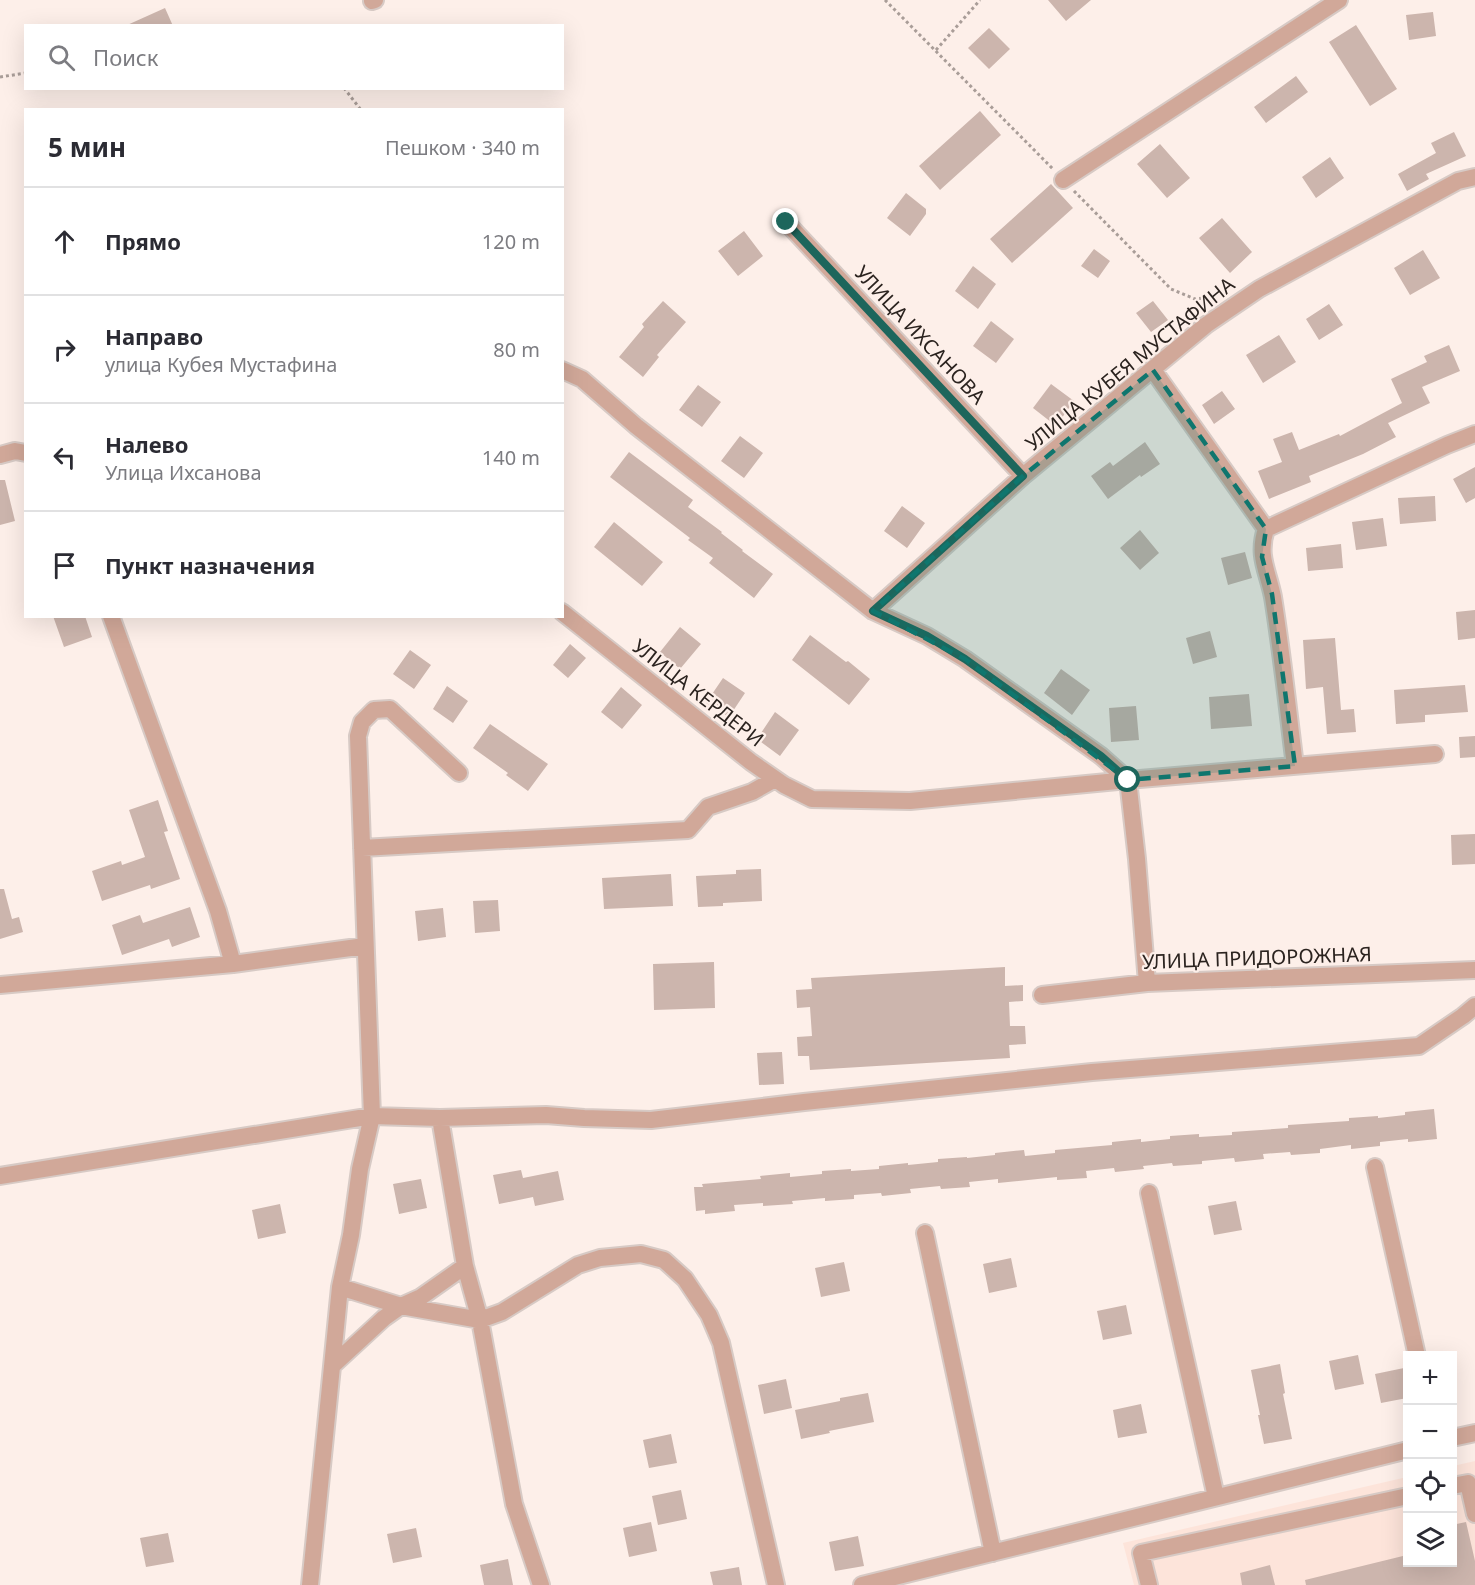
<!DOCTYPE html>
<html lang="ru">
<meta charset="utf-8">
<style>
:root{--surface:#fff;--page:#f2f2f3;--text:#2b2b33;--muted:#7c7c81;--line:#e1e1e2}
body{margin:0;font-family:"Noto Sans",sans-serif;background:var(--page);color:var(--text)}
.controls{position:absolute;right:18px;bottom:18px;display:grid;overflow:hidden;border-radius:0px;box-shadow:0 6px 24px #0002}
.controls button{width:54px;height:54px;display:grid;place-items:center;padding:0;border:0;border-bottom:2px solid var(--line);background:var(--surface);color:var(--text);font:30px sans-serif}
.stop{position:absolute;width:18px;height:18px;margin:-14px;border:4px solid #1d665c;border-radius:50%;background:#fff}
.stop.end{background:#1d665c;border-color:#fff;box-shadow:0 2px 6px #0008}
.list{margin:0;padding:0;list-style:none}
h2{display:flex;justify-content:space-between;align-items:center;height:78px;margin:0;padding:0 24px;font-size:26px}
h2 small{font-size:20px;font-weight:400;color:var(--muted)}
.list li{display:grid;grid-template-columns:39px 1fr auto;gap:18px;align-items:center;box-sizing:border-box;height:108px;padding:0 24px;border-top:2px solid var(--line)}
.list b{display:block;font-size:22px;white-space:nowrap}
.list p{margin:0;font-size:20px;white-space:nowrap;color:var(--muted)}
.list em{font-size:20px;font-style:normal;color:var(--muted)}
.icon{flex:none;width:33px;height:33px;fill:none;stroke:currentColor;stroke-width:2;stroke-linecap:round;stroke-linejoin:round}
.map{position:relative;flex:none;width:1475px;height:1585px;overflow:hidden}
.search{position:absolute;background:var(--surface);box-shadow:0 6px 24px #0002;left:24px;top:24px;width:540px;height:66px;display:flex;align-items:center;gap:15px;box-sizing:border-box;padding:0 21px;border-radius:0px;color:var(--muted);font-size:22px}
.panel{position:absolute;background:var(--surface);box-shadow:0 6px 24px #0002;left:24px;top:108px;width:540px;height:510px;border-radius:0px}
.map>svg:first-child{display:block}
.built{fill:#fde4da}
.building{fill:#ccb5ad}
.lines{fill:none;stroke-linecap:round;stroke-linejoin:round}
.minor-casing{stroke:#d7cac5;stroke-width:20}
.path{stroke:#a99d98;stroke-width:3;stroke-dasharray:3 3;stroke-linecap:butt}
.minor{stroke:#d1a899;stroke-width:16}
.route{stroke:#1d665c;stroke-width:8}
.marked{fill:#0f766e;fill-opacity:0.2;stroke:#0f766e;stroke-width:4.5;stroke-dasharray:12 8;stroke-linejoin:round}
.labels{text-anchor:middle;stroke-width:4.5;stroke-linejoin:round;paint-order:stroke}
.street-label{font-size:20px;fill:#2b231f;stroke:#fdefe9}
</style>
<div class="map">
<svg width="1475" height="1585" viewBox="0 0 1475 1585">
<rect width="100%" height="100%" fill="#fdefe9"/>
<path class="built" d="M1475 1461V1585H1134L1123 1543 1407 1477 1408 1562H1452L1453 1466Z"/>
<path class="building" d="M1048 0H1091L1066 21Z
M165 8 173 26H125Z
M1433 12 1436 36 1409 40 1406 15Z
M1356 25 1397 89 1370 106 1329 42Z
M989 28 1010 49 989 69 968 48Z
M1296 76 1308 92 1266 123 1254 107Z
M980 111 1001 135 940 190 919 166Z
M1454 132 1466 156 1426 174 1429 179 1407 191 1398 174 1436 153 1431 143Z
M1160 144 1190 178 1167 198 1137 164Z
M1330 157 1344 178 1316 198 1302 177Z
M1051 184 1073 208 1012 263 990 239Z
M906 193 926 209V214L910 236 887 218Z
M1222 218 1252 252 1230 273 1199 238Z
M744 231 763 256 738 276 718 251Z
M1094 249 1110 261 1098 278 1081 266Z
M1423 250 1440 278 1410 295 1394 268Z
M973 266 996 284 978 309 955 291Z
M663 301 686 322 657 355 659 357 643 377 619 357 644 327 642 324Z
M1153 301 1168 320 1151 332 1136 313Z
M1329 304 1343 325 1319 340 1306 319Z
M991 321 1014 339 996 363 973 346Z
M1279 335 1296 362 1263 383 1246 355Z
M1449 345 1460 371 1422 387 1430 403 1388 423 1396 437 1363 454 1309 476 1311 482 1269 499 1258 471 1282 462 1273 439 1292 432 1299 450 1339 434 1340 436 1402 403 1391 379 1427 362 1424 356Z
M1051 384 1074 401 1056 426 1033 408Z
M698 385 721 402 702 427 679 410Z
M1222 391 1235 409 1214 424 1202 405Z
M740 436 763 453 744 478 721 461Z
M1145 442 1160 464 1141 477 1140 475 1108 499 1091 476 1110 462 1113 466Z
M629 452 693 500 688 507 722 532 721 533 743 550 742 551 773 574 754 598 709 563 713 558 688 540 690 538 610 477Z
M1475 467V498L1466 503 1453 479Z
M0 480H5L15 521 0 525Z
M1435 496 1436 521 1400 524 1398 498Z
M902 506 925 523 907 548 884 531Z
M1383 518 1387 546 1356 550 1352 522Z
M614 522 663 562 642 586 594 547Z
M1140 530 1159 553 1140 570 1120 548Z
M1341 544 1343 568 1308 571 1306 548Z
M1245 552 1252 578 1228 585 1221 558Z
M1475 610V638L1458 640 1456 612Z
M53 616H85L92 637 64 647Z
M680 627 701 644 680 669 660 652Z
M1210 631 1217 657 1193 664 1186 638Z
M810 635 846 662 848 661 870 679 849 705 792 660Z
M1335 638 1341 710 1354 709 1356 732 1327 734 1323 687 1306 689 1303 640Z
M570 644 586 658 568 678 553 665Z
M410 650 431 665 414 689 393 674Z
M1061 669 1090 690 1072 715 1044 693Z
M723 678 745 693 729 717 706 703Z
M1465 685 1468 712 1425 715V722L1396 724 1394 690Z
M447 686 468 701 453 723 433 709Z
M621 687 642 705 622 729 601 712Z
M1249 694 1252 726 1211 729 1209 697Z
M1136 706 1139 740 1111 742 1109 708Z
M775 712 799 730 780 756 757 739Z
M490 724 548 764 528 791 506 775 508 773 473 748Z
M1475 736V757L1460 758 1459 737Z
M158 800 168 831 164 832 180 879 151 889 150 885 102 901 92 871 121 861 122 865 145 857 129 810Z
M1475 834V864L1452 865 1451 835Z
M761 869 762 901 723 903V906L698 907 696 876 736 874V870Z
M671 874 673 906 604 909 602 878Z
M0 889H4L12 919 19 917 23 932 0 939Z
M498 900 500 931 475 933 473 901Z
M190 907 200 937 172 947 169 939 122 955 112 925 140 915 143 923Z
M443 908 446 937 418 941 415 911Z
M714 962 715 1008 654 1010 653 964Z
M1005 967V986L1023 985V1001L1009 1002 1010 1026H1025L1026 1044 1009 1045 1010 1058 810 1070 809 1056H798L797 1037 812 1036 810 1007 797 1008 796 990 812 989 811 978Z
M782 1052 784 1084 759 1085 757 1053Z
M1434 1109 1437 1139 1408 1142V1139L1380 1142V1146L1351 1149V1145L1320 1149V1153L1291 1155 1290 1152 1263 1154 1264 1159 1235 1162 1234 1158 1202 1161V1164L1173 1166 1172 1163 1143 1166 1144 1169 1115 1172 1114 1168 1086 1171 1087 1178 1057 1180V1177L998 1183V1179L969 1182 970 1187 941 1189 940 1186 910 1189 911 1193 882 1196 881 1193 854 1195V1199L825 1201V1198L792 1201 793 1204 763 1206V1203L734 1205 735 1211 705 1214V1210L696 1211 694 1187H703L702 1184 761 1179 760 1176 790 1173V1177L822 1174V1171L851 1169V1171L879 1169V1166L908 1163V1165L938 1162V1159L967 1157V1158L995 1155V1153L1024 1150 1025 1156 1055 1153V1150L1112 1145V1142L1141 1139V1142L1170 1139V1136L1199 1134V1137L1232 1135V1132L1288 1128V1125L1349 1121V1118L1378 1116V1118L1405 1115V1112Z
M521 1170 523 1178 558 1171 564 1200 535 1206 533 1197 499 1204 493 1175Z
M421 1179 427 1208 399 1214 393 1184Z
M1236 1201 1242 1230 1214 1235 1208 1206Z
M280 1204 286 1233 258 1239 252 1210Z
M1011 1258 1017 1287 989 1293 983 1264Z
M844 1262 850 1291 821 1297 815 1268Z
M1126 1305 1132 1334 1103 1340 1097 1311Z
M1358 1355 1364 1384 1335 1390 1329 1361Z
M1280 1364 1285 1393 1283 1394 1292 1439 1264 1444 1258 1415H1260L1251 1370Z
M1404 1368 1407 1387V1398L1381 1403 1375 1374Z
M786 1379 792 1408 764 1414 758 1385Z
M868 1393 874 1422 829 1431 830 1433 801 1439 795 1410 840 1401V1398Z
M1141 1404 1147 1433 1118 1438 1113 1410Z
M671 1434 677 1463 649 1468 643 1440Z
M681 1490 687 1519 658 1525 652 1496Z
M651 1522 657 1551 629 1557 623 1528Z
M1466 1522 1475 1561V1585H1306L1305 1580 1407 1555V1563H1452V1525Z
M416 1528 422 1557 393 1563 387 1534Z
M168 1533 174 1562 146 1567 140 1538Z
M858 1536 864 1566 835 1571 829 1542Z
M508 1559 513 1585H484L480 1565Z
M1270 1565 1275 1585H1242L1240 1573Z
M739 1567 742 1585H713L710 1572Z"/>
<g class="lines">
<defs>
<path id="minor" d="M372 1 375 0
M1063 180 1339 0
M786 222 1023 476
M562 370 582 379 636 426 873 611 927 636 965 659 1101 756 1128 780 1435 754
M1153 370 1266 529
M0 455 15 451 26 453
M873 611 1023 476 1206 325 1259 289 1458 181 1475 177
M562 612 751 762 784 785 812 799 910 801 1128 780 1137 859 1147 983
M111 616 218 911 233 964
M1295 766C1288 710 1282 653 1273 597 1268 571 1257 556 1266 529L1447 445 1475 434
M362 848 688 830 708 807 752 792 775 779
M0 985 233 964 365 946
M1042 995 1147 983 1475 970
M440 1118 465 1266 480 1320 514 1504 541 1585
M1375 1167 1417 1356
M0 1176 372 1116 440 1118 546 1115 584 1118 651 1120 804 1102 1092 1072 1419 1046 1463 1016 1475 1006
M1149 1193 1216 1497
M925 1233 993 1553
M340 1287 401 1306 480 1320 502 1312 578 1265 600 1258 641 1254 664 1260 685 1279 709 1315 721 1343 776 1585
M332 1366 384 1318 401 1306 421 1297 465 1266
M1452 1438 1475 1433
M1452 1486 1468 1483 1475 1514
M310 1585 340 1287 351 1235 360 1169 372 1116 358 736 362 722 374 710 390 709 459 773
M862 1585 1408 1450
M1149 1585 1141 1553 1408 1496"/>
</defs>
<use href="#minor" class="minor-casing"/>
<path class="path" d="M885 0 1053 169
M936 50 980 0
M0 77 26 73
M344 88 361 110
M1074 191 1171 289 1195 299 1216 297"/>
<use href="#minor" class="minor"/>
</g>
<g class="lines">
<path class="route" d="M786 222 1023 476 873 611 927 636 965 659 1101 756 1128 780"/>
</g>
<path class="marked" d="M1153 370 1266 529 1262 557 1272 594 1295 766 1128 780 965 659 873 611 1023 476Z"/>
<g class="labels">
<g class="street-label">
<text transform="translate(920 335) rotate(47)" y="7">УЛИЦА ИХСАНОВА</text>
<text transform="translate(1130 364) rotate(-39)" y="7">УЛИЦА КУБЕЯ МУСТАФИНА</text>
<text transform="translate(698 693) rotate(38)" y="7">УЛИЦА КЕРДЕРИ</text>
<text transform="translate(1257 958) rotate(-2)" y="7">УЛИЦА ПРИДОРОЖНАЯ</text>
</g>
</g>
</svg>
<div class="controls">
<button>+</button>
<button>−</button>
<button><svg class="icon" aria-label="locate" viewBox="0 0 24 24"><circle cx="12" cy="12" r="6"/><path d="M12 2v4M12 18v4M2 12h4M18 12h4"/></svg></button>
<button><svg class="icon" aria-label="layers" viewBox="0 0 24 24"><path d="M12 4l9 5-9 5-9-5zM3 14l9 5 9-5"/></svg></button>
</div>
<div class="stop" style="left:1128px;top:780px"></div>
<div class="stop end" style="left:786px;top:222px"></div>
<div class="search"><svg class="icon" aria-label="search" viewBox="0 0 24 24"><circle cx="10" cy="10" r="6"/><path d="M15 15l6 6"/></svg>Поиск</div>
<section class="panel">
<h2>5 мин<small>Пешком · 340 m</small></h2>
<ul class="list">
<li><svg class="icon" aria-label="ahead" viewBox="0 0 24 24"><path d="M12 20V5M6 11l6-6 6 6"/></svg><div><b>Прямо</b></div><em>120 m</em></li>
<li><svg class="icon" aria-label="right" viewBox="0 0 24 24"><path d="M7 20v-9h11M14 6l5 5-5 5"/></svg><div><b>Направо</b><p>улица Кубея Мустафина</p></div><em>80 m</em></li>
<li><svg class="icon" aria-label="left" viewBox="0 0 24 24"><path d="M17 20v-9H6M10 6l-5 5 5 5"/></svg><div><b>Налево</b><p>Улица Ихсанова</p></div><em>140 m</em></li>
<li><svg class="icon" aria-label="arrive" viewBox="0 0 24 24"><path d="M6 21V4h12l-3 4 3 4H6"/></svg><div><b>Пункт назначения</b></div></li>
</ul>
</section>
</div>
